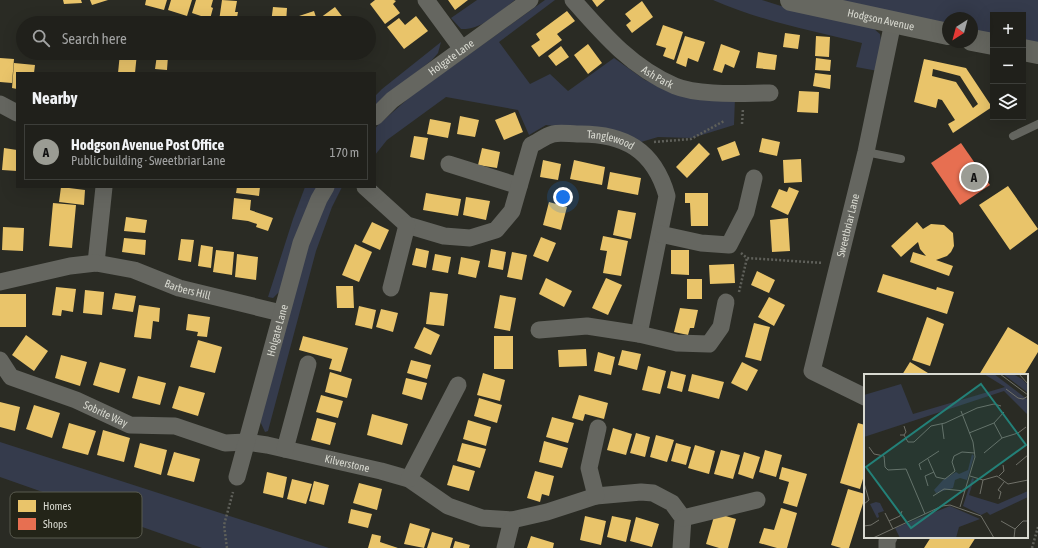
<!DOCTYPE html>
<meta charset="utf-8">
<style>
:root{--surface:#20201b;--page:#282824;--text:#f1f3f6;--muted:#a2a3a3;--line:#3d3e3a;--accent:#9b9c94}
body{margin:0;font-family:"Asap Condensed",sans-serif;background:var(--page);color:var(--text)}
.controls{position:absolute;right:12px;top:12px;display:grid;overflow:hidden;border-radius:0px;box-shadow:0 4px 16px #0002}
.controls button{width:36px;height:36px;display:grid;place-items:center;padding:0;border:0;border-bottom:1px solid var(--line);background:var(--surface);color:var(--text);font:20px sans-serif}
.compass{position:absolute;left:942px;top:12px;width:36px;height:36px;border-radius:50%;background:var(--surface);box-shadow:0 4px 16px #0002;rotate:216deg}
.you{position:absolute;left:563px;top:197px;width:14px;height:14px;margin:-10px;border:3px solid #fff;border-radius:50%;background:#1a73e8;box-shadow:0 0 0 6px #1a73e833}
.badge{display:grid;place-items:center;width:26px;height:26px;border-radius:50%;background:var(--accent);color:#111;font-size:13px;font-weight:700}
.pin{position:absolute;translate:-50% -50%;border:2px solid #fff;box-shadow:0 1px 4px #0006}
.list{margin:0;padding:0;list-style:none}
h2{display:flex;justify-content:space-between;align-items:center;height:52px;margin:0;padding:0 16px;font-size:17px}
h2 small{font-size:13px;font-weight:400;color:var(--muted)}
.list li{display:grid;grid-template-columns:26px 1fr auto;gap:12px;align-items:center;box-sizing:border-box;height:56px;margin:0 8px 8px;padding:0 8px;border:1px solid var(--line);border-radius:0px}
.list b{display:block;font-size:15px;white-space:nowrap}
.list p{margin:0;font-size:13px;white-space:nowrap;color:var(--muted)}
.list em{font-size:13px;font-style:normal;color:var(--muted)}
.icon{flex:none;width:22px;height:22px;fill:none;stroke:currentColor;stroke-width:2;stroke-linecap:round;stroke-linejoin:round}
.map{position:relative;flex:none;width:1038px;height:548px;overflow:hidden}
.search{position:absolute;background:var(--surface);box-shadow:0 4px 16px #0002;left:16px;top:16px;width:360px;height:44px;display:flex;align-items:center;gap:10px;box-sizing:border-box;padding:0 14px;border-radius:22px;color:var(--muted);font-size:15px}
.panel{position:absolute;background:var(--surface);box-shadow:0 4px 16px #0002;left:16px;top:72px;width:360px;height:116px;border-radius:0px}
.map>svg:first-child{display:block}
.green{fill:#353b4c}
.homes{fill:#e9c46a;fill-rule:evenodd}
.shops{fill:#e76f51}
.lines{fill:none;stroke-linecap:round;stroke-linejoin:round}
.path{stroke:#5f605a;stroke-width:2.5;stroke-dasharray:2 2;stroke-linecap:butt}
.lane{stroke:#656660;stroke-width:8}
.street{stroke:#656660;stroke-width:17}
.secondary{stroke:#666760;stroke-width:22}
.labels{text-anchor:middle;stroke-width:4;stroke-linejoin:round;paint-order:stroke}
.street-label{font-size:11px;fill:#d8d9d0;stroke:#232418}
.inset-road{fill:none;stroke:#707169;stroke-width:1}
.view{fill:#238078;fill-opacity:0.15;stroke:#238078;stroke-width:2}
.inset-edge{fill:none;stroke:#d8d9d0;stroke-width:2}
.key{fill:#232418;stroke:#595a4f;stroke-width:1}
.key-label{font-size:11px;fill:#d8d9d0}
</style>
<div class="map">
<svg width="1038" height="548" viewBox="0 0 1038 548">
<rect width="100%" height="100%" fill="#2a2b24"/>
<path class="green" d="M477 0H515C499 12 482 30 461 29L451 18Z
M545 0H555L499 42 530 84 550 74 568 91 614 58 645 80 678 93 735 97 734 125 692 138 658 137 641 142 627 135 546 125 529 135 518 110 446 97 387 140 375 155V129L377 126 411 96Z
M713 0H762L781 6 866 22 880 34 882 49 878 71 856 67 862 43C812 31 761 21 713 0Z
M823 0H1038V47L1023 44V15H993V38L972 33V18H948V28Z
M441 42 438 53 432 60 387 95 375 107V96L382 89Z
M305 187H317L280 291 273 298 268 297 293 219Z
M334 187H342L332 207 316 251 268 431 265 432 259 419 300 269 321 211Z
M0 442 329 548H202L0 477Z"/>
<path class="homes" d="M63 0H81L82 3 64 4Z
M90 0H108L92 5Z
M146 0H167L164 10 145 5Z
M171 0H192L187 16 168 10Z
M196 0H213L211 7 213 8 210 19 192 13Z
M222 0 237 1 235 12H238L236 23 219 21Z
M375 0H394L396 1 393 4 400 13 385 24 370 4Z
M448 0H468L455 10Z
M592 0H605L597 7Z
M642 1 653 17 632 33 626 25 631 21 625 14Z
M273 7 287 8 286 23H271Z
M335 7 347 23H324L320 18Z
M314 11 318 23H301L299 16Z
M567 11 575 21 557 34 562 40 539 57 531 46 540 40 536 34Z
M416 16 428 31 404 49 387 27 399 18 405 25Z
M663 25 683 32 674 60 663 56 666 48 656 45Z
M785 33 800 35 798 49 783 47Z
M685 36 705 42 698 62 688 58 686 67 676 63Z
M816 36 830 37 829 57 815 56Z
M588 44 602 63 588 74 574 55Z
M721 44 740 51 734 68 725 64 722 73 713 70Z
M561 46 569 57 556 66 548 56Z
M758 52 777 55 775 70 756 68Z
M120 53H137L135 73H118Z
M157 55 168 56 167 70 155 69Z
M0 58 14 59 12 83 0 82Z
M816 58 831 60 830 71 815 70Z
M924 59 966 68 992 107 953 133 948 124 955 120 942 100 938 99 936 108 914 102ZM933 69 960 76 978 104 973 108 956 82 932 76Z
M14 63 35 65 34 73H17V89L12 88Z
M815 73 831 75 830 89 813 86Z
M799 91 819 92 818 113 797 112Z
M515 112 523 132 504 140 495 120Z
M460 116 479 120 475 137 457 134Z
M430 119 451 123 448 138 427 134Z
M414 136 428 138 424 160 410 157Z
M762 138 780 142 777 156 759 152Z
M735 141 740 155 722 161 717 148Z
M699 143 710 154 687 178 676 167Z
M4 148 17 150V171L2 170Z
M482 148 500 152 497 168 478 165Z
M801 159 802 182 784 183 783 160Z
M543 160 561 164 558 180 540 177Z
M574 160 605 167 602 185 570 179Z
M610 172 641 178 638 195 607 189Z
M1008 186 1038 229 1010 250 979 205Z
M61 187 85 190 84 205 59 202Z
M237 187H260L259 196 236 193Z
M789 187 799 191 788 215 771 207 779 189 787 192Z
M426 193 461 199 458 216 423 210Z
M685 193H708V226H691L690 203H685Z
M466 197 490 201 486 220 463 215Z
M234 198 251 200 250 210 273 218 268 231 256 227 257 224 248 221 232 219Z
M549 202 567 207 561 230 543 225Z
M53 203 76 205 72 248 49 246Z
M618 210 636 213 631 239 613 235Z
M126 217 147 220 145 233 124 231Z
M788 218 790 251 772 252 770 220Z
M372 222 389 230 380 250 362 242Z
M917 222 923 229 931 224 944 225 953 233 954 246 951 252 947 256 936 260 953 266 949 276 910 262 913 252 926 256 920 249 918 242 901 257 891 246Z
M3 227 24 228 23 251 2 250Z
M603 236 628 241 621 276 603 273 607 251 600 250Z
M541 237 556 243 548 262 533 256Z
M124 238 146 240 145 255 122 252Z
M181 239 194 240 191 262 178 260Z
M355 244 372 252 359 282 342 275Z
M201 245 213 247 211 268 198 266Z
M416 248 429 251 426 268 412 265Z
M491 249 506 252 503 270 488 267Z
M216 250 234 252 232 275 213 272Z
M671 250H689V275L671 274Z
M512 252 527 255 522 280 507 277Z
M237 254 258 257 256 280 235 277Z
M435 254 451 257 448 273 432 270Z
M461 257 480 261 476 278 458 274Z
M734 264 735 283 710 284 709 265Z
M757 271 775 280 769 293 751 285Z
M883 274 936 290 937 287 954 292 947 314 877 292Z
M546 278 572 291 564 307 539 294Z
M606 278 622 285 608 315 592 308Z
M687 279H702V299H687Z
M336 286H353L354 308H337Z
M56 287 76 289 73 312 62 310 61 316 52 315Z
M85 290 104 292 102 315 83 313Z
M430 292 448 294 444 326 426 324Z
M115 293 136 296 133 312 112 309Z
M0 294H26V327H0Z
M500 295 516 298 510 331 494 328Z
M769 297 785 305 774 326 758 317Z
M139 305 160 308 159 322 153 321 151 339 134 337Z
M359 306 376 310 372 329 355 325Z
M680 308 698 310 694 328H690L688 335 674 332Z
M381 309 398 313 393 332 376 327Z
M188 314 210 317 207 337 197 336 198 332 186 330Z
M927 317 944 324 930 366 912 360Z
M754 323 770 327 761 361 745 357Z
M424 327 440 335 431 355 414 348Z
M1008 327 1038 345V352L1024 375H979Z
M26 335 48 351 34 371 12 355Z
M303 336 348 348 341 372 329 369 332 359 299 350Z
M494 336H513V369H494Z
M198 340 222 347 215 373 190 367Z
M586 349 587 366 559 367 558 350Z
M622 350 641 354 637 370 618 365Z
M598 352 615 357 611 375 594 371Z
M61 355 87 362 80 386 55 378Z
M411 360 431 365 427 379 407 373Z
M100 362 126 369 119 393 93 385Z
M742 362 758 370 747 391 731 383Z
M910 362 928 373 927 375H902Z
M648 366 666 371 660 394 642 390Z
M671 371 686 375 682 392 667 388Z
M330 372 352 379 347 398 325 392Z
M483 373 505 380 500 401 477 395Z
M692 374 724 382 719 399 688 391Z
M138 376 166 383 160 405 132 398Z
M406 378 427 383 422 400 402 394Z
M179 386 205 393 198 416 172 408Z
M321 395 343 401 338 418 316 412Z
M579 395 608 403 604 419 585 414 583 421 572 418Z
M479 398 502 405 497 423 474 416Z
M0 402 20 407 15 431 0 427Z
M34 405 60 413 52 438 26 429Z
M372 414 408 424 402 445 367 435Z
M552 417 574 423 568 443 546 437Z
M317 418 336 423 330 445 311 440Z
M468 420 491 427 486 446 463 439Z
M69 423 96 431 88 455 62 448Z
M858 423 865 425V463L863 469 865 472 860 489 840 483Z
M613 428 632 434 626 455 607 450Z
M103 430 130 438 124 462 97 455Z
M636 433 650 437 645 457 630 453Z
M656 435 674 440 667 462 650 457Z
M544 441 568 448 562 468 539 462Z
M140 443 167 450 161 475 134 467Z
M462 443 486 449 480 468 457 461Z
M676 443 691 447 686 465 671 461Z
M695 445 715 451 709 474 688 468Z
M721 450 740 455 733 479 714 474Z
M765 450 782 455 776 477 759 472Z
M174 452 200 459 194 482 167 475Z
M744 452 760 457 753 479 738 474Z
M453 465 475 471 469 491 447 485Z
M782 467 807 474 797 507 783 503 789 482 779 479Z
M535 471 554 476 549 496 542 494 540 502 527 498Z
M267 472 287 477 283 498 263 493Z
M292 479 312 484 306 504 287 499Z
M314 481 329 485 324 505 309 501Z
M359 483 382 489 377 510 353 503Z
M848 489 865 494V497L849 548H841L831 545Z
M781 508 797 513 787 548H777L759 543 764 528 774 530Z
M351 509 372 514 368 528 348 523Z
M715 513 736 519 728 548H719L706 544Z
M585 516 606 521 601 545 580 540Z
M612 516 631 520 626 542 607 537Z
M636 517 659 524 652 547 630 541Z
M410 523 430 529 424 548 404 544Z
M432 532 453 538 450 548H427Z
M372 534 381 536 380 542 398 548H368Z
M531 536 554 543 553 548H527Z
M931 537H976L969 548H924Z
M455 541 470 545 469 548H453Z"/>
<path class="shops" d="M961 143 990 185 960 205 931 163Z"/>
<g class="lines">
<path class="path" d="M742 124 743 108
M654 142 691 139 724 121
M741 253 747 258 823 263
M739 292 747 258
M227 548 224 525 233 492
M1032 548 1038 527"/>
<path class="lane" d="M1013 136 1038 124
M866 152 901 159"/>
<g class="street">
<path d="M426 0 462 49"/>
<path id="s1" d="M573 0C603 34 632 68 675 86 699 96 744 93 770 93"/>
<path d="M0 104 17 113"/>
<path id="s2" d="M375 117 392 100 530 0"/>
<path d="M449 164 519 186"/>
<path id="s3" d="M365 187 407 225 444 236 470 238 496 230 512 211 531 145C538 142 545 136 553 134 560 132 570 134 577 134 624 133 654 150 667 196L639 334"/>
<path d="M660 234 701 243 729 245 746 212 754 178"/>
<path d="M96 263 104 187"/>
<path id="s4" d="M0 282 70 266 96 263 134 270 179 288 281 313"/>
<path d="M391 288 407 225"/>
<path d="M539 330 587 326 639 334 677 343 709 344 721 327 726 302"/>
<path id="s5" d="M0 360 11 377 76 400 130 425 175 426 225 443 246 442 267 445 381 471 409 479 448 506 482 518 512 520 547 512 596 496 641 492 653 493 672 503 683 518 681 548"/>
<path id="s6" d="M865 397 812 371 866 152 893 22"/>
<path d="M285 449 308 364"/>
<path id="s7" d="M237 477 301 243 319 199 326 187"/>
<path d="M409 479 458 385"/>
<path d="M596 496 589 468 598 428"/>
<path d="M683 518 757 500"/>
<path d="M505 548 512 520"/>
<path d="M887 548V541L889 537"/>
</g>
<g class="secondary">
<path id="s8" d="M791 0 948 34"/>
<path d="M972 40 993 44"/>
<path d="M1023 50 1038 53"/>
</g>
</g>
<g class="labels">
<g class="street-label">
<text dy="4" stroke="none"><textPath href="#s8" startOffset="92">Hodgson Avenue</textPath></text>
<text dy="4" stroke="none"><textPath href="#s2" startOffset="97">Holgate Lane</textPath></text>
<text dy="4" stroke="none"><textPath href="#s1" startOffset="115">Ash Park</textPath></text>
<text dy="4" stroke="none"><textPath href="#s3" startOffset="325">Tanglewood</textPath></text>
<text dy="4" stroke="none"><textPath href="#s6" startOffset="209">Sweetbriar Lane</textPath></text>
<text dy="4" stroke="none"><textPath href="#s4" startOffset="194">Barbers Hill</textPath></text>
<text dy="4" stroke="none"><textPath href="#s7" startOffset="152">Holgate Lane</textPath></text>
<text dy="4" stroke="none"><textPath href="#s5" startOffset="122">Sobrite Way</textPath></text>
<text dy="4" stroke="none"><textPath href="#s5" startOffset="371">Kilverstone</textPath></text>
</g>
</g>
<g transform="translate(864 374)">
<rect width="164" height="164" fill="#2a2b24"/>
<path d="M120 0H130L164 26V41L140 17 0 63V21L37 10 49 40 141 13ZM139 0H149L158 5 164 11 163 18ZM108 80 110 82 103 106 96 104 91 106 89 114 72 119 70 116 79 106 92 98 95 100 104 96ZM108 104 110 105 105 121 111 123 134 130 164 117V123L126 141 123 138 117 141 99 132ZM12 128 16 129 20 137 14 139 15 143 13 144 6 130ZM86 132 116 145 95 153 92 164H36L31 154Z" fill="#353b4c"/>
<path class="inset-road" d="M136 0 164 21M155 0 164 10M142 15 154 24 159 25 164 22M130 49 138 64M78 50 80 65M105 59 130 49 140 38M36 61H40L42 58 40 52M40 61 44 68H50L67 52 81 49 113 34 130 30 137 32M5 73 10 80 20 82 21 93 24 96 42 95 61 140M120 79 138 64 154 59 162 53M64 85 72 103 81 105 91 97 88 88 90 82 98 78 111 79M152 91 164 81M57 96 55 90 75 77M106 102 119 106 133 102 144 110 164 106M135 102 140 97 139 91M0 109 5 126 0 130M64 112 61 102 70 98M116 120 119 106M69 122 80 115 101 117M135 125 137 118 134 116 140 108M96 133 111 83 109 68 97 37M21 139 29 155M25 147 36 142 38 137M137 147 151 155M0 152 7 151 15 146M9 164 78 132 86 131 117 142 130 164M150 164 151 155 159 147H164"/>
<path class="view" d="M117 10 162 71 47 154 2 93Z"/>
<rect width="164" height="164" class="inset-edge"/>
</g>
<rect x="10" y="492" width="132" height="46" rx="6" class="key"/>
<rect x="18" y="500" width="18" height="12" fill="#e9c46a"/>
<rect x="18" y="518" width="18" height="12" fill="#e76f51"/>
<g class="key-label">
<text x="43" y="510">Homes</text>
<text x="43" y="528">Shops</text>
</g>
</svg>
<div class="controls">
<button>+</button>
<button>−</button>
<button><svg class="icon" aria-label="layers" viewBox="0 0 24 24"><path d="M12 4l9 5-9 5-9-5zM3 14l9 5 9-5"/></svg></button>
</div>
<svg class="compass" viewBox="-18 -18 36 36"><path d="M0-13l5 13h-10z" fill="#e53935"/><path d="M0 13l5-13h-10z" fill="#a2a3a3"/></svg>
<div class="you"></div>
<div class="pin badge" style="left:974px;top:177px">A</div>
<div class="search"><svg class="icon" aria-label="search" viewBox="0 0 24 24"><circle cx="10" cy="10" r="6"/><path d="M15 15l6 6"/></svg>Search here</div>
<section class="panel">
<h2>Nearby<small></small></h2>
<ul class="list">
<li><span class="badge">A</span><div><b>Hodgson Avenue Post Office</b><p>Public building · Sweetbriar Lane</p></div><em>170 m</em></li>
</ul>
</section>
</div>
